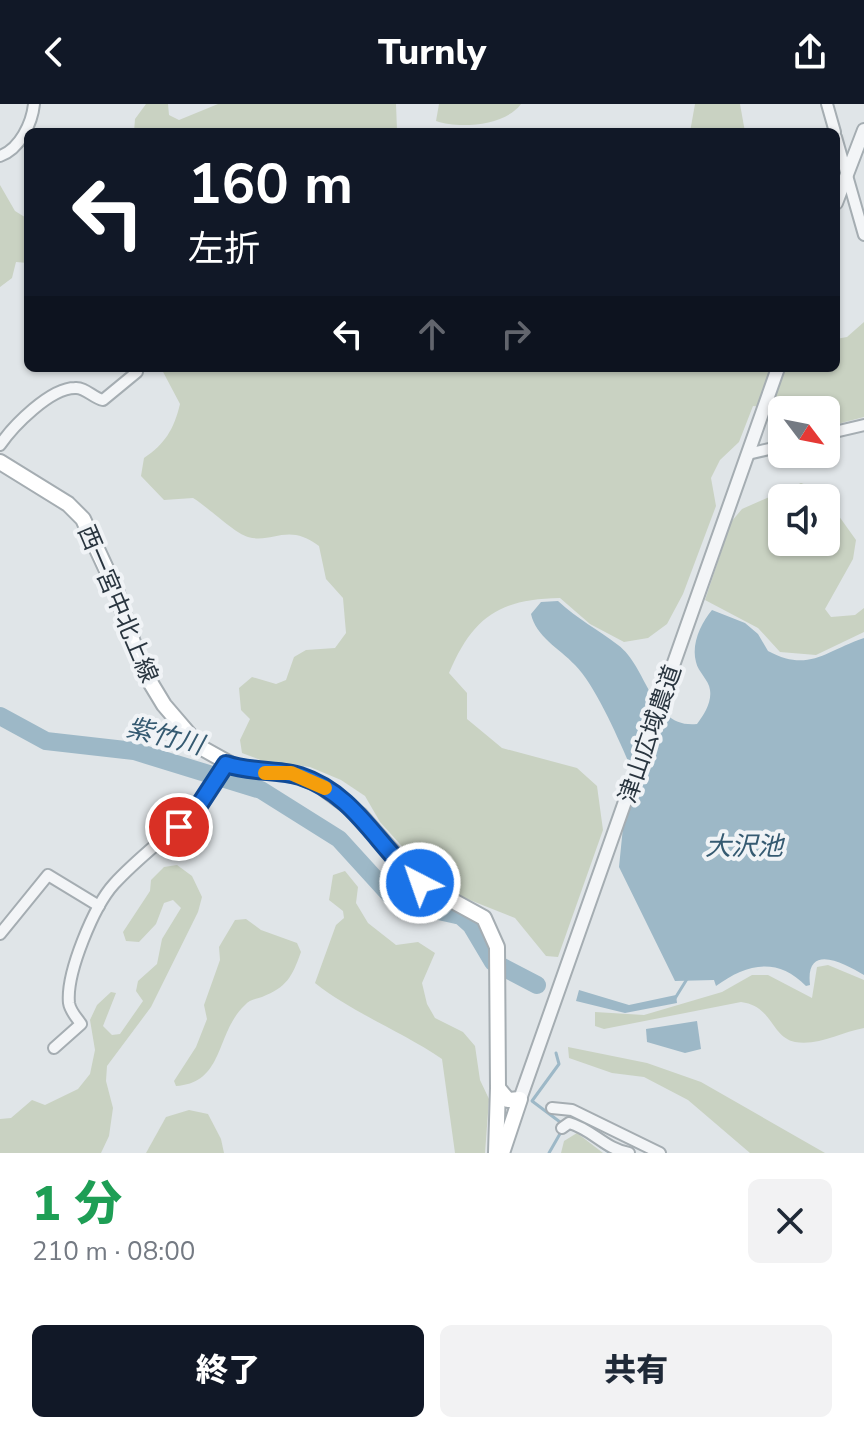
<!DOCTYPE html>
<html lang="ja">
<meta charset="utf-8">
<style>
:root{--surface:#fff;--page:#f2f2f3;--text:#1f2937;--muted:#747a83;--accent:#111827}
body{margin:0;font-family:"Nunito Sans","Noto Sans JP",sans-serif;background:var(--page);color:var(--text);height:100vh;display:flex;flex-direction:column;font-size:30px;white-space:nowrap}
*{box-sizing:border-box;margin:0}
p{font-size:26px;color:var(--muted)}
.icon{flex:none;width:44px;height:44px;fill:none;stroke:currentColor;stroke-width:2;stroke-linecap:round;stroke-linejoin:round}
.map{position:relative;height:1049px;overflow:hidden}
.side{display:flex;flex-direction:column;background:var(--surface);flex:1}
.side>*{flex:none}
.top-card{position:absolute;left:24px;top:24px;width:816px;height:244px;border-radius:12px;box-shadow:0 2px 6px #0004;background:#111827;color:#fff;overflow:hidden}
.needle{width:52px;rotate:122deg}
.fabs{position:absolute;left:768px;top:292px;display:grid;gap:16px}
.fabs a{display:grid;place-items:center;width:72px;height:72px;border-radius:12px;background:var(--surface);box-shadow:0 2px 6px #0004;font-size:40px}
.pin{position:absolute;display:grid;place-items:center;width:68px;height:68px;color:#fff;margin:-34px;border:4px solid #fff;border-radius:50%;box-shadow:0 2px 8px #0007}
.me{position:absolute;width:88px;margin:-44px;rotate:319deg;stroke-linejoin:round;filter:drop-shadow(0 0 6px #0008)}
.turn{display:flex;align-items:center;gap:28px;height:168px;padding:0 32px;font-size:36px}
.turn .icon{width:104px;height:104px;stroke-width:2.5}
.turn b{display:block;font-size:56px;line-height:68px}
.lanes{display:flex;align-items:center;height:76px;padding:0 32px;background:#0003;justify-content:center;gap:40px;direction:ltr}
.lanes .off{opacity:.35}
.round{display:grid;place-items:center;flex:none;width:84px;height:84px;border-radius:12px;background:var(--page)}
.headline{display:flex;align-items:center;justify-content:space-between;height:136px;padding:0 32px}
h1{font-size:48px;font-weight:800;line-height:60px;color:#1e9e55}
.button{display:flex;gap:16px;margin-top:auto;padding:16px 32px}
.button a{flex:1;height:92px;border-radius:12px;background:var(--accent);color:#fff;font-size:32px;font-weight:800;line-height:92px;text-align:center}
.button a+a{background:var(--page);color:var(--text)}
header{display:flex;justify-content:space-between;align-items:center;height:104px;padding:0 32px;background:var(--accent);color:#fff;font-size:36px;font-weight:800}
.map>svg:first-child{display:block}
.green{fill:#c9d2c2}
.water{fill:#9db8c7}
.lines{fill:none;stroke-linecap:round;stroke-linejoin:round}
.stream{stroke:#9db8c7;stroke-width:3}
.river{stroke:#9db8c7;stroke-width:18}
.minor-casing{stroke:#a5adb2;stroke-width:14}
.tertiary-casing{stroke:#a5adb2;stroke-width:16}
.secondary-casing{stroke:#a5adb2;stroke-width:18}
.minor{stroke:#f3f5f7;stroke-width:10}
.tertiary{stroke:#f3f5f7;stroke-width:12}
.secondary{stroke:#fff;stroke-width:14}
.route-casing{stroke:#114b97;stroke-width:20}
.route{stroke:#1a73e8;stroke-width:14}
.slow{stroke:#f59e0b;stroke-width:14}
.labels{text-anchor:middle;stroke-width:8;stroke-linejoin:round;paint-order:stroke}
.street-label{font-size:24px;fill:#29353f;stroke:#f0f3f6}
.water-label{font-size:26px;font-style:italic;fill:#355a71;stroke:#f0f3f6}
</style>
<header><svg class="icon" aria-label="back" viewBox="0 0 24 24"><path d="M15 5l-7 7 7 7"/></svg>Turnly<svg class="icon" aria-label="share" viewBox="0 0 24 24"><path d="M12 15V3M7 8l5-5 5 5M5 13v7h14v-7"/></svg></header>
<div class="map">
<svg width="864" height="1049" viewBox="0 0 864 1049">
<rect width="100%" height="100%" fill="#e0e5e8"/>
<g class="green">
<path d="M 146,0 L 168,0 L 169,11 L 179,16 L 218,0 L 396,0 L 397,26 L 134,28 L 135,15 Z"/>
<path d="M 439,0 L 521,0 C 505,22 459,25 436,17 Z"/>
<path d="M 695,0 L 740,0 L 745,28 L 690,28 Z"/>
<path d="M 0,81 L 15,107 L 28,115 L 28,159 L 16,158 L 12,174 L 0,183 Z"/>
<path d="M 864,218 L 864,313 L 826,323 L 826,306 L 782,306 L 782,322 L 771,304 L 753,302 L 739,338 L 720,356 L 711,374 L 716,402 L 683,490 L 667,520 L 648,534 L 624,538 L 590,520 L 560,494 C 499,495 473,513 449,569 L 467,589 L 467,615 L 502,644 L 577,664 L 597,682 L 603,726 L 558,853 L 546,852 L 515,814 L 447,787 L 427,770 L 380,718 L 365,692 L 341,676 L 310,663 L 263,657 L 242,649 L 240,636 L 250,615 L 241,606 L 239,584 L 252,573 L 276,580 L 286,576 L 294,553 L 306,546 L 335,544 L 346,529 L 343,494 L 326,475 L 319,442 C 288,418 273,440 248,433 C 234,429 208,403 193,394 L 164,396 L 141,372 L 144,354 C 165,340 174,325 180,300 L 161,264 L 836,264 L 836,235 L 847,233 Z"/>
<path d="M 801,379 L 820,386 L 826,394 L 782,394 L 782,438 L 826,438 L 826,394 L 856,436 L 853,455 L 825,505 L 831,513 L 855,511 L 864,504 L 864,528 L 816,551 L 780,548 L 758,524 L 705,496 L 731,418 L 742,405 Z"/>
<path d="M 177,761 L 192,772 L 202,793 L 198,808 L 151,903 L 107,962 L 106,977 L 113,1004 L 109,1032 L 101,1049 L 0,1049 L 0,1015 L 11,1014 L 32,996 L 45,1001 L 78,985 L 90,970 L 95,946 L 90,916 L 97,901 L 111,888 L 116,889 L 103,922 L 112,931 L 120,930 L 143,897 L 136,887 L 138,877 L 157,860 L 162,835 L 181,804 L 173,796 L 164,799 L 156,820 L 139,838 L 126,837 L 123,828 L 150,787 L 151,776 L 164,763 Z"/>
<path d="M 345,767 L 358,783 L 356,799 L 368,819 L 396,841 L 418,838 L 435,849 L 422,879 L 427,900 L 435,914 L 463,928 L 475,942 L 480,976 L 489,995 L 485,1049 L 455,1049 L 442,955 C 401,927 353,909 315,879 L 336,821 L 344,814 L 343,807 L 329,796 L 333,771 Z"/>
<path d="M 246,815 L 261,826 L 297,839 L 301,848 C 292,873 287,883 262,893 C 255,895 249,896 245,901 C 215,929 225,979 176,982 L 174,977 L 196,943 L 207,915 L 204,901 L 220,856 L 219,843 L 235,816 Z"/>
<path d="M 828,861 L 864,876 L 864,924 C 841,928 819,942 795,938 C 771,933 773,902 741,898 L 604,925 L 595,922 L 595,908 L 644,911 L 722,888 L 752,871 L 768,871 L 812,894 L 817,863 Z"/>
<path d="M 568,943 L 647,959 L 701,978 L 825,1049 L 750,1049 L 688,996 L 644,973 L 612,969 L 569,954 Z"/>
<path d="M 189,1006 L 208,1010 L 221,1035 L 224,1049 L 146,1049 L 166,1013 Z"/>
<path d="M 577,1029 L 603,1049 L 561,1049 L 564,1037 Z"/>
</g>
<g class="water">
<path d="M 558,497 C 579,516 597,525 618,541 C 648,563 651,625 697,620 C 704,611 712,598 710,586 C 709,576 698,568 696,558 C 691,540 701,519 712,506 L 745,519 L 758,530 L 768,547 C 809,569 825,547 864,534 L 864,871 C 844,859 805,838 810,881 L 806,882 C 777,852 746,860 716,882 L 714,876 L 675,877 L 619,763 L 623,723 L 637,677 C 623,646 598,584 575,561 C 559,544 536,533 531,510 L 541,498 Z"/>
<path d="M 579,886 L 629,901 L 676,891 L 677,899 L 625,909 L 576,897 Z"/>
<path d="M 697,917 L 701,945 L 685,949 L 647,938 L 646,925 Z"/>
</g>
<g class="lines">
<g class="stream">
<path d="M 674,896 L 687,875"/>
<path d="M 556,949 L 559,960 L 532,997 L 568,1024 L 577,1027"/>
<path d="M 600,1042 L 610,1049"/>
<path d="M 549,1049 L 561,1028"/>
</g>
<path class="river" d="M 0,612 L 46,637 L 134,647 L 261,686 L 339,735 L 390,791 L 412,801 L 461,812 L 471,821 L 493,858 L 537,881"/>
<g class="minor-casing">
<g id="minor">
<path d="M 827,0 L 835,28"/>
<path d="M 836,33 L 864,131"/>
<path d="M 0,52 C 20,45 32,19 34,0"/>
<path d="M 826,330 L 864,321"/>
<path d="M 0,341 C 13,322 50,284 75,284 C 85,283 93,294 103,296 L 137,268"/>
<path d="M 748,350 L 782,342"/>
<path d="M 0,830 L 48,771 L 99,802"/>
<path d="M 54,944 L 81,920 C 77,914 70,907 69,899 C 66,869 94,802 114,780 C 153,737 198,716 226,660"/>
<path d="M 552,1004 L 572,1006 L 660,1049"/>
<path d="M 562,1024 L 569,1019 C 592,1025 605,1045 629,1049"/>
</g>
</g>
<g class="tertiary-casing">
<g id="tertiary">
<path d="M 836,99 L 864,26"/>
<path d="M 520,995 L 778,264"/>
</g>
</g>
<g class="secondary-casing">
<g id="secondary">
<path d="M 0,358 L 68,400 L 83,415 L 116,486 L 141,563 L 164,601 L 200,643 L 236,663 L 291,669 L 318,680 L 360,711 L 420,779 L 484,814 L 497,843 L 498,984 L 508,996 L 520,995 L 502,1049"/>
<path d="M 496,1049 L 498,984"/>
</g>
</g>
<use href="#minor" class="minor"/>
<use href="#tertiary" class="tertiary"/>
<use href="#secondary" class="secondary"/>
</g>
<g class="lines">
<g class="route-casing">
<path id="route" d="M 179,723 L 194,709 L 226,660 C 252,669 279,665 300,672 C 356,690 378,744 420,779"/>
</g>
<use href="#route" class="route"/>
<path class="slow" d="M 265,669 L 291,669 L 325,684"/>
</g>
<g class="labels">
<g class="street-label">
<text transform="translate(118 500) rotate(67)" y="8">西一宮中北上線</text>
<text transform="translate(650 630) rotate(-71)" y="8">津山広域農道</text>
</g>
<g class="water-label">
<text transform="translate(165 632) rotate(14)" y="9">紫竹川</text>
<text x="744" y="751">大沢池</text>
</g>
</g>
</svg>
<div class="fabs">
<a><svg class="needle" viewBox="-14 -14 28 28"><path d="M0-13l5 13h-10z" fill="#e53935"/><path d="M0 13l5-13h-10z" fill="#747a83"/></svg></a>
<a><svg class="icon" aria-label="sound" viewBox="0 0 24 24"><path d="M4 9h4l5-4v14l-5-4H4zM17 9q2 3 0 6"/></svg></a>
</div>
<div class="pin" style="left:179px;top:723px;background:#d93025"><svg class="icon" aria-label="arrive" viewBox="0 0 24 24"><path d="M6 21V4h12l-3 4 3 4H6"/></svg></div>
<svg class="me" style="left:420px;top:779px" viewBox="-20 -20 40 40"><circle r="17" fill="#1a73e8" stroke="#fff" stroke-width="3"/><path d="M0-11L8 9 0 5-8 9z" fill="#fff"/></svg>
<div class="top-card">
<div class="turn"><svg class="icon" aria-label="left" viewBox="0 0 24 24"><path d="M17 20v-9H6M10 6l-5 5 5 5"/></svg><div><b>160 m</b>左折</div></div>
<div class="lanes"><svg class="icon" aria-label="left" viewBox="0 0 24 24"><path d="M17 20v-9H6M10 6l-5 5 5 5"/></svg><svg class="icon off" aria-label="ahead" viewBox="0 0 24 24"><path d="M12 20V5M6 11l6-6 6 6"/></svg><svg class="icon off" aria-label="right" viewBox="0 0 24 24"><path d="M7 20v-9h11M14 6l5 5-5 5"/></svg></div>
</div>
</div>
<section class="side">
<div class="headline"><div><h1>1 分</h1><p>210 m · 08:00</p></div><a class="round"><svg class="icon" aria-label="close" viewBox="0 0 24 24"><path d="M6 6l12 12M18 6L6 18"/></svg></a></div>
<div class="button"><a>終了</a><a>共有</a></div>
</section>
